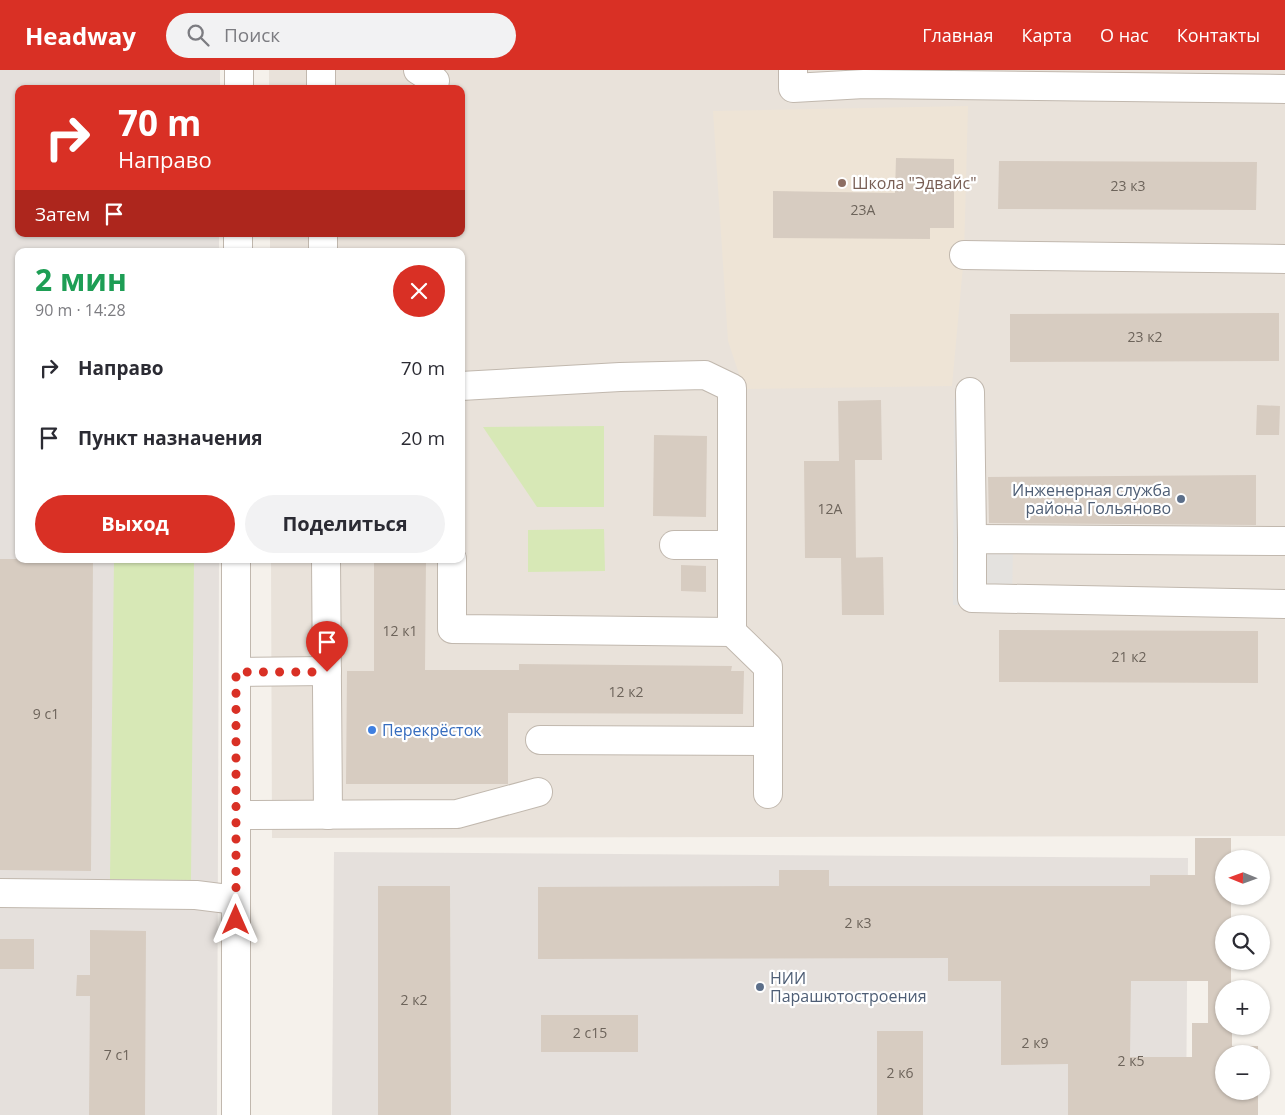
<!DOCTYPE html>
<html lang="ru">
<meta charset="utf-8">
<style>
:root{--surface:#fff;--page:#f2f2f3;--text:#2b2b33;--muted:#7c7c81;--accent:#d93025}
body{margin:0;font-family:"Open Sans",sans-serif;background:var(--page);color:var(--text);height:100vh;display:flex;flex-direction:column;font-size:19px;white-space:nowrap}
*{box-sizing:border-box;margin:0}
p{font-size:16px;color:var(--muted)}
.icon{flex:none;width:28px;height:28px;fill:none;stroke:currentColor;stroke-width:2;stroke-linecap:round;stroke-linejoin:round}
.map{position:relative;flex:1;overflow:hidden}
.drawer{position:absolute;left:15px;top:178px;width:450px;height:315px;display:flex;flex-direction:column;background:var(--surface);border-radius:10px;box-shadow:0 1px 4px #0004}
.drawer>*{flex:none}
.hud{position:absolute;left:15px;top:15px;width:450px;height:152px;border-radius:10px;box-shadow:0 1px 4px #0004;background:#d93025;color:#fff;overflow:hidden}
.needle{width:32px;rotate:271deg}
.controls{position:absolute;left:1215px;top:780px;display:grid;gap:10px}
.controls a{display:grid;place-items:center;width:55px;height:55px;border-radius:50%;background:var(--surface);box-shadow:0 1px 4px #0004;font-size:25px}
.pin{position:absolute;display:grid;place-items:center;width:42px;height:42px;color:#fff;margin:-51px -21px;border-radius:50% 50% 50% 0;rotate:-45deg;box-shadow:0 0 5px #0007}
.pin .icon{rotate:45deg}
.me{position:absolute;width:55px;margin:-28px;rotate:0deg;stroke-linejoin:round;filter:drop-shadow(0 0 4px #0008)}
.turn{display:flex;align-items:center;gap:18px;height:105px;padding:0 20px;font-size:22px}
.turn .icon{width:65px;height:65px;stroke-width:2.5}
.turn b{display:block;font-size:35px;line-height:42px}
.then{display:flex;align-items:center;height:48px;padding:0 20px;background:#0003;gap:10px;font-size:19px}
.round{display:grid;place-items:center;flex:none;width:52px;height:52px;border-radius:26px;background:var(--page)}
.head{display:flex;align-items:center;justify-content:space-between;height:85px;padding:0 20px}
h1{font-size:30px;font-weight:700;line-height:38px;color:#1e9e55}
.primary-button{display:flex;gap:10px;margin-top:auto;padding:10px 20px}
.primary-button a{flex:1;height:58px;border-radius:30px;background:var(--accent);color:#fff;font-size:20px;font-weight:700;line-height:58px;text-align:center}
.primary-button a+a{background:var(--page);color:var(--text)}
ul{padding:0;list-style:none}
li{display:flex;align-items:center;gap:15px;height:70px;padding:0 20px}
li div{flex:1}
li b{display:block;font-size:19px}
li em{font-style:normal}
header{display:flex;align-items:center;gap:30px;box-sizing:border-box;height:70px;padding:0 25px;background:var(--accent);color:#fff}
header strong{font-size:24px}
nav{display:flex;gap:28px;margin-inline-start:auto;font-size:18px}
.search{width:350px;height:45px;background:var(--page);display:flex;align-items:center;gap:12px;box-sizing:border-box;padding:0 18px;border-radius:28px;color:var(--muted);font-size:19px}
.map>svg:first-child{display:block}
.residential{fill:#e9e2da}
.industrial{fill:#e5e0dc}
.education{fill:#eee4d6}
.green{fill:#d7e8b6}
.parking{fill:#e4e2df}
.building{fill:#d7ccc1;fill-rule:evenodd}
.lines{fill:none;stroke-linecap:round;stroke-linejoin:round}
.minor-casing{stroke:#c1b8ae;stroke-width:30}
.minor{stroke:#fff;stroke-width:28}
.route{stroke:#d93025;stroke-width:9;stroke-dasharray:0 16.2}
.education-dot{fill:#8d6e63;stroke:#fff;stroke-width:2}
.service-dot{fill:#5c6f8a;stroke:#fff;stroke-width:2}
.shop-dot{fill:#3f7fe0;stroke:#fff;stroke-width:2}
.labels{text-anchor:middle;stroke-width:4.5;stroke-linejoin:round;paint-order:stroke}
.number-label{font-size:14px;fill:#6d645b}
.education-label{font-size:16px;fill:#785e54;stroke:#fff;text-anchor:start}
.service-label{font-size:16px;fill:#4e5e75;stroke:#fff;text-anchor:end}
.shop-label{font-size:16px;fill:#366cbe;stroke:#fff;text-anchor:start}
</style>
<header>
<strong>Headway</strong>
<div class="search"><svg class="icon" aria-label="search" viewBox="0 0 24 24"><circle cx="10" cy="10" r="6"/><path d="M15 15l6 6"/></svg>Поиск</div>
<nav><a>Главная</a><a>Карта</a><a>О нас</a><a>Контакты</a></nav>
</header>
<div class="map">
<svg width="1285" height="1045" viewBox="0 0 1285 1045">
<rect width="100%" height="100%" fill="#f5f1eb"/>
<path class="residential" d="M 269,0 L 1285,0 L 1285,766 L 272,768 L 271,489 L 461,489 L 461,181 L 270,181 L 270,164 L 461,164 L 461,19 L 269,19 Z"/>
<g class="industrial">
<path d="M 0,0 L 220,0 L 220,19 L 19,19 L 19,164 L 219,164 L 219,181 L 19,181 L 19,489 L 219,489 L 217,1045 L 0,1045 Z"/>
<path d="M 334,782 L 1188,788 L 1186,1045 L 332,1045 Z"/>
</g>
<path class="education" d="M 968,36 L 964,185 L 952,316 L 744,319 L 728,271 L 713,41 Z"/>
<g class="green">
<path d="M 604,356 L 604,437 L 537,437 L 483,357 Z"/>
<path d="M 604,459 L 605,501 L 528,502 L 528,460 Z"/>
<path d="M 114,489 L 194,489 L 191,810 L 110,809 Z"/>
</g>
<path class="parking" d="M 954,328 L 975,328 L 974,473 L 1013,473 L 1012,536 L 953,535 Z"/>
<g class="building">
<path d="M 896,88 L 954,89 L 954,158 L 930,158 L 930,169 L 773,168 L 773,121 L 895,123 Z"/>
<path d="M 999,91 L 1257,92 L 1256,140 L 998,139 Z"/>
<path d="M 1279,243 L 1279,291 L 1010,292 L 1010,244 Z"/>
<path d="M 881,330 L 882,390 L 855,390 L 856,488 L 805,488 L 804,391 L 839,391 L 838,331 Z"/>
<path d="M 1257,335 L 1280,336 L 1279,365 L 1256,365 Z"/>
<path d="M 654,365 L 707,366 L 706,447 L 653,446 Z"/>
<path d="M 1256,405 L 1256,455 L 989,453 L 988,407 Z"/>
<path d="M 883,487 L 884,545 L 842,545 L 841,488 Z"/>
<path d="M 0,489 L 93,489 L 91,801 L 0,800 Z"/>
<path d="M 374,489 L 426,489 L 425,600 L 519,600 L 519,594 L 732,596 L 731,601 L 744,601 L 743,644 L 508,643 L 508,714 L 346,714 L 347,601 L 374,601 Z"/>
<path d="M 681,495 L 706,496 L 706,522 L 681,521 Z"/>
<path d="M 999,560 L 1258,561 L 1258,613 L 999,612 Z"/>
<path d="M 1195,768 L 1231,768 L 1231,789 L 1224,789 L 1224,826 L 1231,826 L 1231,854 L 1224,854 L 1224,891 L 1231,891 L 1231,919 L 1224,919 L 1224,956 L 1232,956 L 1232,976 L 1258,976 L 1258,984 L 1224,984 L 1224,1021 L 1258,1021 L 1258,1045 L 1068,1045 L 1068,994 L 1001,995 L 1001,911 L 948,911 L 948,888 L 538,889 L 538,817 L 779,816 L 779,800 L 829,800 L 829,816 L 1150,816 L 1150,805 L 1195,805 ZM 1131,911 L 1208,911 L 1208,953 L 1192,953 L 1192,987 L 1130,987 Z"/>
<path d="M 378,816 L 450,816 L 451,1045 L 378,1045 Z"/>
<path d="M 90,860 L 146,861 L 145,1045 L 89,1045 L 90,926 L 76,926 L 77,905 L 90,905 Z"/>
<rect x="0" y="869" width="34" height="30"/>
<rect x="541" y="945" width="97" height="37"/>
<rect x="877" y="961" width="46" height="84"/>
</g>
<g class="lines">
<g class="minor-casing">
<g id="minor">
<path d="M 321,0 L 321,19"/>
<path d="M 418,0 L 435,11"/>
<path d="M 793,0 L 793,18 L 864,14 L 1285,19"/>
<path d="M 239,19 L 239,0"/>
<path d="M 323,164 L 323,181"/>
<path d="M 238,181 L 238,164"/>
<path d="M 964,185 L 1285,189"/>
<path d="M 970,322 L 972,469"/>
<path d="M 1285,471 L 972,469 L 972,528 L 1285,534"/>
<path d="M 674,475 L 732,475"/>
<path d="M 326,489 L 328,745"/>
<path d="M 452,489 L 452,559 L 732,562 L 732,318 L 705,305 L 620,307 L 461,316"/>
<path d="M 732,562 L 768,597 L 768,724"/>
<path d="M 236,602 L 327,601"/>
<path d="M 540,670 L 768,671"/>
<path d="M 236,745 L 457,744 L 538,722"/>
<path d="M 0,823 L 196,825 L 236,830"/>
<path d="M 236,1045 L 236,489"/>
</g>
</g>
<use href="#minor" class="minor"/>
</g>
<g class="lines">
<path class="route" d="M 236,850 L 236,602 L 327,602"/>
</g>
<circle class="education-dot" cx="842" cy="113" r="5"/>
<g class="service-dot">
<circle cx="1181" cy="429" r="5"/>
<circle cx="760" cy="917" r="5"/>
</g>
<circle class="shop-dot" cx="372" cy="660" r="5"/>
<g class="labels">
<g class="number-label">
<text x="1128" y="121">23 к3</text>
<text x="863" y="145">23А</text>
<text x="1145" y="272">23 к2</text>
<text x="830" y="444">12А</text>
<text x="400" y="566">12 к1</text>
<text x="1129" y="592">21 к2</text>
<text x="626" y="627">12 к2</text>
<text x="46" y="649">9 с1</text>
<text x="858" y="858">2 к3</text>
<text x="414" y="935">2 к2</text>
<text x="590" y="968">2 c15</text>
<text x="1035" y="978">2 к9</text>
<text x="117" y="990">7 с1</text>
<text x="1131" y="996">2 к5</text>
<text x="900" y="1008">2 к6</text>
</g>
<g class="education-label">
<text x="852" y="119">Школа "Эдвайс"</text>
</g>
<g class="service-label">
<text x="1171" y="426">Инженерная служба<tspan x="1171" dy="18">района Гольяново</tspan></text>
<text x="770" y="914" text-anchor="start">НИИ<tspan x="770" dy="18">Парашютостроения</tspan></text>
</g>
<g class="shop-label">
<text x="382" y="666">Перекрёсток</text>
</g>
</g>
</svg>
<div class="controls">
<a><svg class="needle" viewBox="-14 -14 28 28"><path d="M0-13l5 13h-10z" fill="#e53935"/><path d="M0 13l5-13h-10z" fill="#7c7c81"/></svg></a>
<a><svg class="icon" aria-label="search" viewBox="0 0 24 24"><circle cx="10" cy="10" r="6"/><path d="M15 15l6 6"/></svg></a>
<a>+</a>
<a>−</a>
</div>
<div class="pin" style="left:327px;top:602px;background:#d93025"><svg class="icon" aria-label="arrive" viewBox="0 0 24 24"><path d="M6 21V4h12l-3 4 3 4H6"/></svg></div>
<svg class="me" style="left:236px;top:850px" viewBox="-20 -20 40 40"><path d="M0-17L14 15 0 8-14 15z" fill="#d93025" stroke="#fff" stroke-width="4"/></svg>
<div class="hud">
<div class="turn"><svg class="icon" aria-label="right" viewBox="0 0 24 24"><path d="M7 20v-9h11M14 6l5 5-5 5"/></svg><div><b>70 m</b>Направо</div></div>
<div class="then">Затем<svg class="icon" aria-label="arrive" viewBox="0 0 24 24"><path d="M6 21V4h12l-3 4 3 4H6"/></svg></div>
</div>
<section class="drawer">
<div class="head"><div><h1>2 мин</h1><p>90 m · 14:28</p></div><a class="round" style="background:#d93025;color:#fff"><svg class="icon" aria-label="close" viewBox="0 0 24 24"><path d="M6 6l12 12M18 6L6 18"/></svg></a></div>
<ul>
<li><svg class="icon" aria-label="right" viewBox="0 0 24 24"><path d="M7 20v-9h11M14 6l5 5-5 5"/></svg><div><b>Направо</b></div><em>70 m</em></li>
<li><svg class="icon" aria-label="arrive" viewBox="0 0 24 24"><path d="M6 21V4h12l-3 4 3 4H6"/></svg><div><b>Пункт назначения</b></div><em>20 m</em></li>
</ul>
<div class="primary-button"><a>Выход</a><a>Поделиться</a></div>
</section>
</div>
